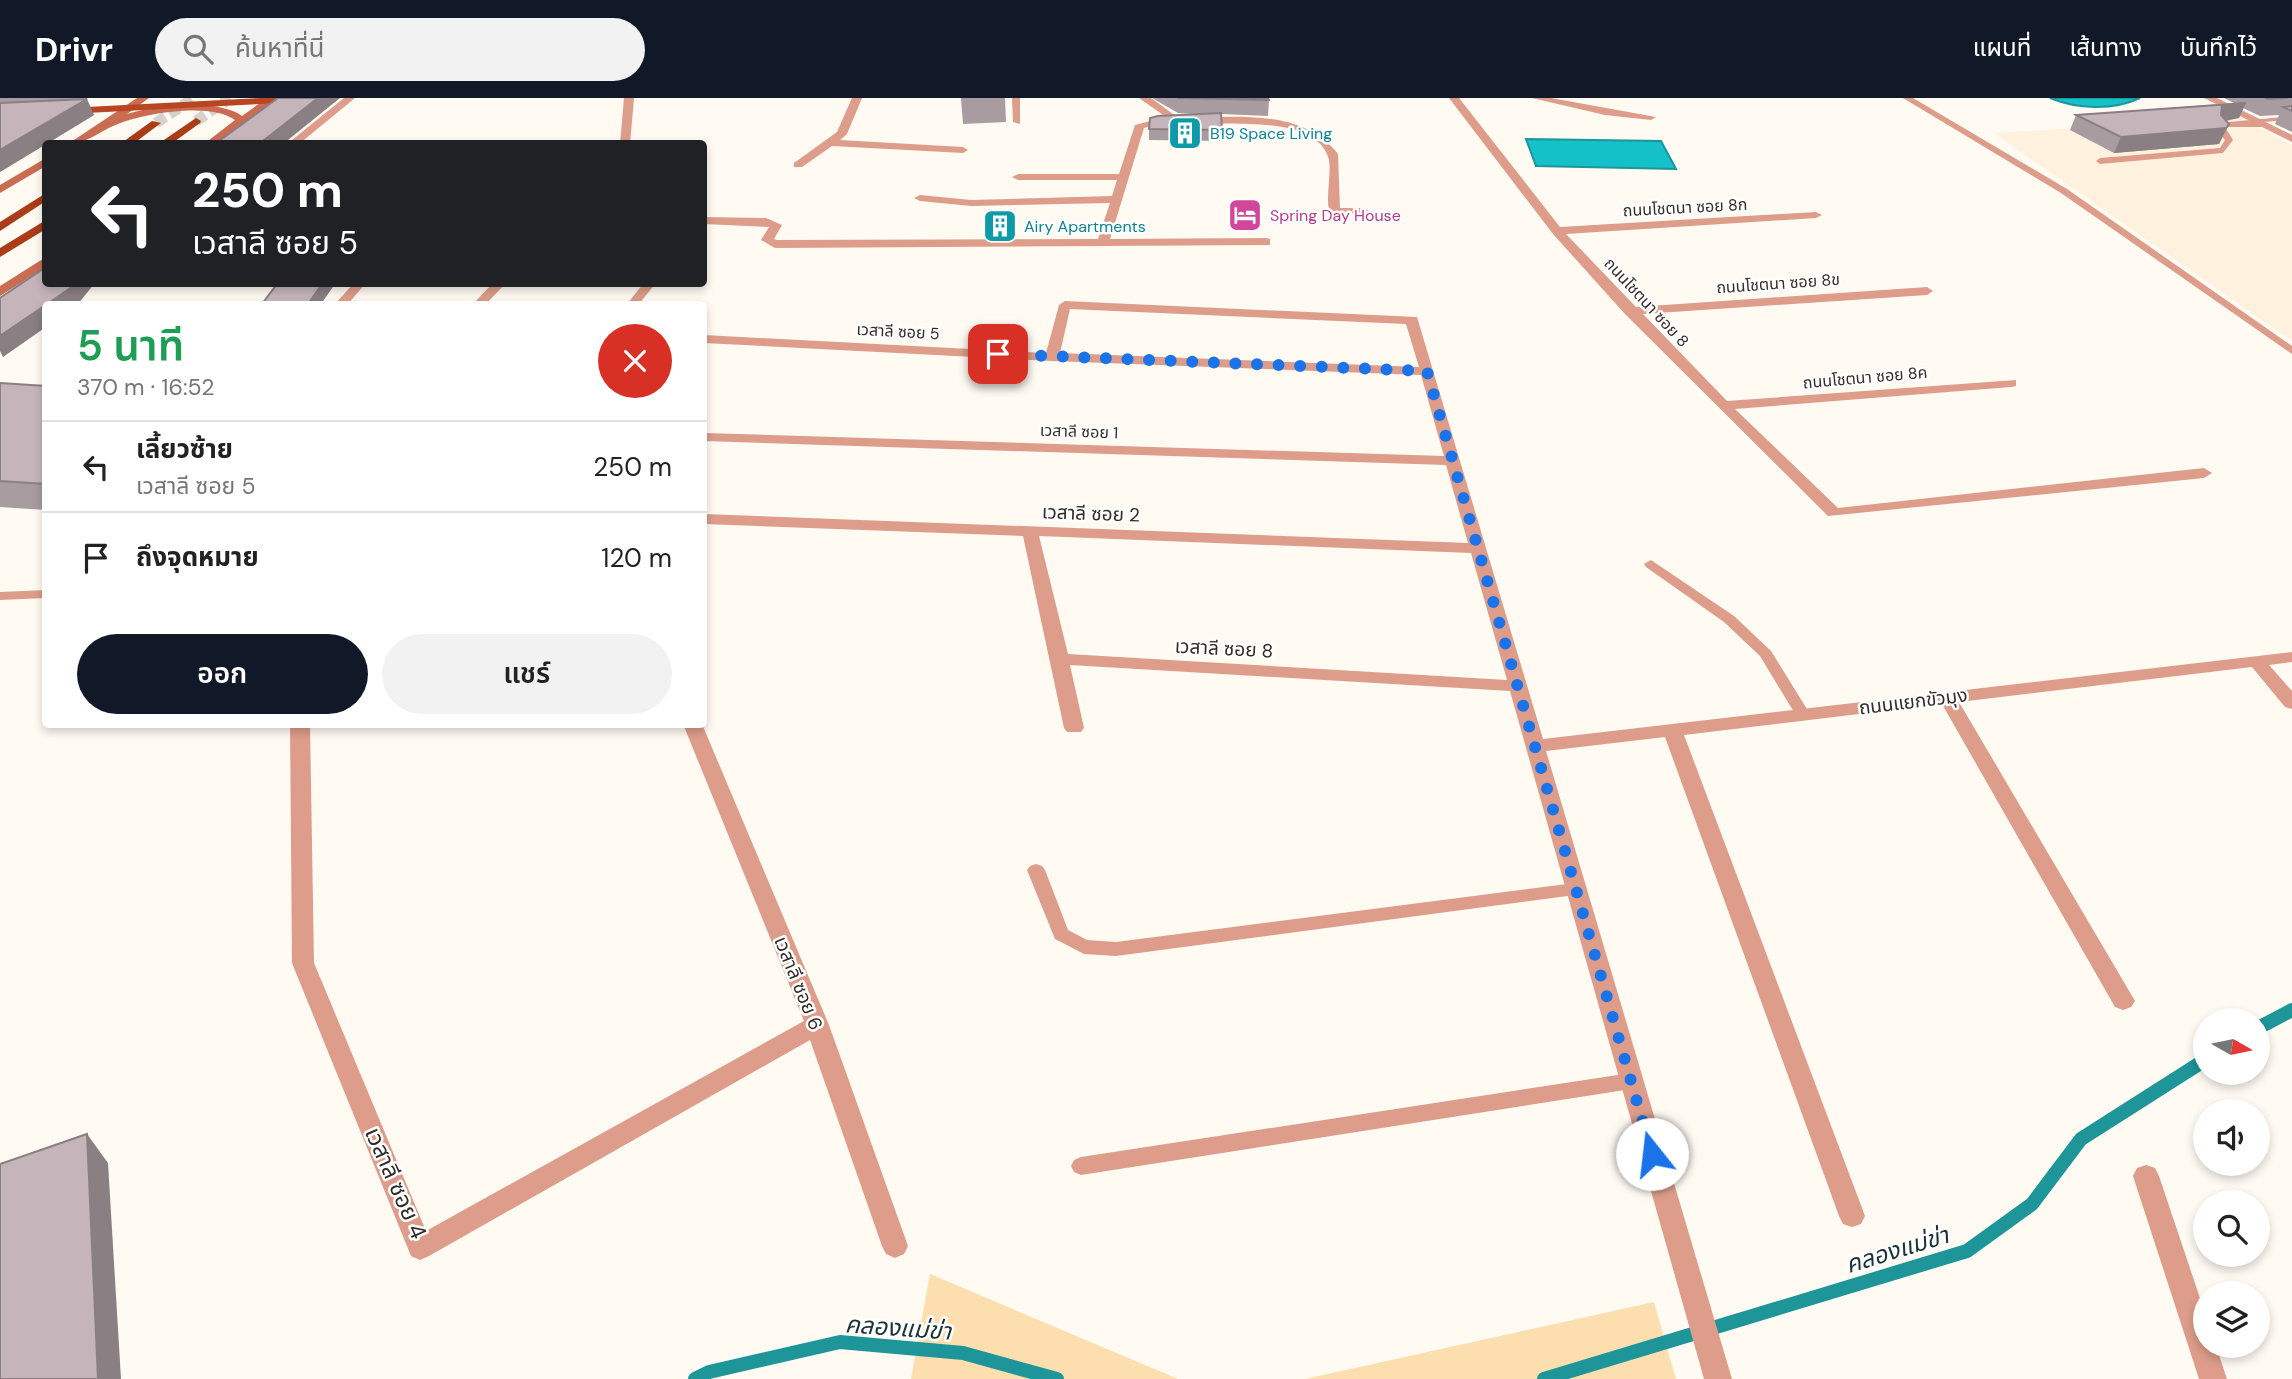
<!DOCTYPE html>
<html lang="th">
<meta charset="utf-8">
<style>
:root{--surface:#fff;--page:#f2f2f2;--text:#222;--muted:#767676;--line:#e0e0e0;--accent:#111827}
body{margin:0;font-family:"DM Sans","Noto Sans Thai",sans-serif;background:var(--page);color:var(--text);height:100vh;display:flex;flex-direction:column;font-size:26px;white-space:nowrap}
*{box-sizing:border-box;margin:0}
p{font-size:23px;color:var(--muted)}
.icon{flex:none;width:38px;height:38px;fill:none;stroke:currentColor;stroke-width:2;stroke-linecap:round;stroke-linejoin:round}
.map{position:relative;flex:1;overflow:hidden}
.side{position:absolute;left:42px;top:203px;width:665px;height:427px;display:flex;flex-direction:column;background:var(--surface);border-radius:7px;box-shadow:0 4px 10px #0003}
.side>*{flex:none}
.top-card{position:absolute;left:42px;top:42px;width:665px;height:147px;border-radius:7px;box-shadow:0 4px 10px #0003;background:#202124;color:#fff;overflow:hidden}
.needle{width:46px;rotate:99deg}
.tools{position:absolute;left:2193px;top:910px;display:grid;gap:14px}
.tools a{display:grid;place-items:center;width:77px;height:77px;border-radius:50%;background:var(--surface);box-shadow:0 4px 10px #0003;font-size:35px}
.pin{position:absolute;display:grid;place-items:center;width:60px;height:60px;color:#fff;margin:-30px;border-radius:14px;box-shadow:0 4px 10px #0006}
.me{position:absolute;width:77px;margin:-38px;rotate:344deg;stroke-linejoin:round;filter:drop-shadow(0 0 5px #0008)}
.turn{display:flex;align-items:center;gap:24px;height:147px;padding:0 35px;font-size:32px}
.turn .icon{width:91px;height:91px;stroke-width:2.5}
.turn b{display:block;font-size:49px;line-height:60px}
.round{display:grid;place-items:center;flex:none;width:74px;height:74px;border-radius:37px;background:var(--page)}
.overview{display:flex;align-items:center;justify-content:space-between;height:119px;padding:0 35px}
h1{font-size:42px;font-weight:600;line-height:52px;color:#1e9e55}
.button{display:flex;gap:14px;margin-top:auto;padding:14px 35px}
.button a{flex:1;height:80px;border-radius:42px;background:var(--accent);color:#fff;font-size:28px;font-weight:600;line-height:80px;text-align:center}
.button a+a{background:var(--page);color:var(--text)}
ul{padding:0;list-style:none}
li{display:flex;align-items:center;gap:21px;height:91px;padding:0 35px;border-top:2px solid var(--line)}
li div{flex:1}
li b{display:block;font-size:26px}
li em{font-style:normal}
header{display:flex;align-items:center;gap:42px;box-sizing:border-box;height:98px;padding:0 35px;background:var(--accent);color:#fff}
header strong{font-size:33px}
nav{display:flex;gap:38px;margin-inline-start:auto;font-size:24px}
.search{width:490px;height:63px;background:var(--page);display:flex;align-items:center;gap:18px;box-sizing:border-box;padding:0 24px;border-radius:38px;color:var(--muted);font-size:26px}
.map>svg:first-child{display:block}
.built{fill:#fef2de}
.green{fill:#fddfaf}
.water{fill:#14c1c9;stroke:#1d9599;stroke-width:2}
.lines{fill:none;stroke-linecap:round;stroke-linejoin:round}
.stream{stroke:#1d9599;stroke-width:14}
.trunk-tunnel{stroke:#d6d1ca;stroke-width:11;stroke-dasharray:11 5;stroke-linecap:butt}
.service{fill:#dd9d8a;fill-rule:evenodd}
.minor{fill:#dd9d8a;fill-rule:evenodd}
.secondary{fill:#c96c52;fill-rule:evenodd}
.primary{fill:#b84623;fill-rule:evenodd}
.trunk{fill:#aa3c18;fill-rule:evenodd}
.wall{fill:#a99ca1}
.shaded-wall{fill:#8a7f83}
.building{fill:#c5b5bb;stroke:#8a7f83;stroke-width:2}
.route{stroke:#1a73e8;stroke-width:12;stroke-dasharray:0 21.6}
.labels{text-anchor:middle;stroke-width:5;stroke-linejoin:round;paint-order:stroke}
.far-culture-label{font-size:16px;fill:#0d838f;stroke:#fff;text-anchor:start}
.far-street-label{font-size:16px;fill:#312e29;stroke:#fff}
.far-hotel-label{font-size:16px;fill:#b23c85;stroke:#fff;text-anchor:start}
.street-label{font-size:19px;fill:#312e29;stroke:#fff}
.near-street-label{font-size:23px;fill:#312e29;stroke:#fff}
.near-water-label{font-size:24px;font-style:italic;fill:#1a3334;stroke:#fff}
</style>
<header>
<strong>Drivr</strong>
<div class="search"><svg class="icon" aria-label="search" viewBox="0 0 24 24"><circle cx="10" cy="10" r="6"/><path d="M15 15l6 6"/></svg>ค้นหาที่นี่</div>
<nav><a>แผนที่</a><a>เส้นทาง</a><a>บันทึกไว้</a></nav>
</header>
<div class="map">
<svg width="2292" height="1281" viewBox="0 0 2292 1281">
<rect width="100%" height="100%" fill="#fffaf2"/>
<path class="built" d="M 2242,21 L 2292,47 L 2292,243 L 1994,35 Z"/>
<g class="green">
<path d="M 930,1176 L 1178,1281 L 911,1281 Z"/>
<path d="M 1654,1204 L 1676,1281 L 1305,1281 Z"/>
</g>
<g class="water">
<path d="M 2050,0 L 2140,0 C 2112,13 2077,11 2050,0 Z"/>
<path d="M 1526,41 L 1661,43 L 1676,71 L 1536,68 Z"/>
</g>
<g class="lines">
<g class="stream">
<path d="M 2258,930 L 2292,912"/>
<path d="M 695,1281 L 709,1274 L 840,1244 L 963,1255 L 1057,1281"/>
<path d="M 1544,1281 L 1967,1153 L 2032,1106 L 2081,1041 L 2205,962"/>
</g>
<g class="trunk-tunnel">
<path d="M 196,23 L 230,0"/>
<path d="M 156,25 L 194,0"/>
</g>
<g class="service">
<path d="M 1012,0 L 1020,0 L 1020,26 L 1013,24 Z"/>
<path d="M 1903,0 L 1913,0 L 2067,91 L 2292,248 L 2292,256 L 2061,95 Z"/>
<path d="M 2292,18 L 2292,22 L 2263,24 L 2265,26 L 2261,29 L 2225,29 L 2233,42 L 2223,55 L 2100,66 L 2096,63 L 2100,60 L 2220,50 L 2225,42 L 2216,31 L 2218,25 Z"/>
<path d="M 1651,462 L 1734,518 L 1771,553 L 1810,616 L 1807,619 L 1797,619 L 1760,558 L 1724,524 L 1646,469 L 1644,466 Z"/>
<path d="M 46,492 L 46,500 L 0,502 L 0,494 Z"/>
<path d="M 1036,766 L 1042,768 L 1045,772 L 1068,832 L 1087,842 L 1116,844 L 1575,785 L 1581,787 L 1584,791 L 1581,795 L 1575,797 L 1116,858 L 1084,856 L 1055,841 L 1027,772 L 1030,768 Z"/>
<path d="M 1631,975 L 1638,977 L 1641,983 L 1638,989 L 1631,991 L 1081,1077 L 1074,1074 L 1071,1068 L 1074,1062 L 1081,1059 Z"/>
</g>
<g class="minor">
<path d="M 344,0 L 355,0 L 299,46 L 287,46 Z"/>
<path d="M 624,0 L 634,0 L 630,46 L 620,46 Z"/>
<path d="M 852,0 L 862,0 L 847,36 L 840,42 L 963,49 L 968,52 L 963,55 L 832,48 L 802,69 L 794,69 L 794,65 L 837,34 Z"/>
<path d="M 1139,0 L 1151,0 L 1180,21 L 1144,30 L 1110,141 L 1266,140 L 1270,141 L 1270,147 L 775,150 L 761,142 L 769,129 L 704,126 L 704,119 L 766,120 L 782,127 L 774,141 L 777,142 L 1098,141 L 1110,105 L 971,108 L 920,103 L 914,100 L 920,97 L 971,102 L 1112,98 L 1117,82 L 1018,82 L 1012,79 L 1018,76 L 1119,76 L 1135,27 L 1166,19 Z"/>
<path d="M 1449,0 L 1459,0 L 1560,129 L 1816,114 L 1822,117 L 1816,120 L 1566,136 L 1636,209 L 1927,189 L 1933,193 L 1927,197 L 1643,216 L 1727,303 L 2016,282 L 2016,288 L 2011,289 L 1735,311 L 1838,410 L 2204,370 L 2212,375 L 2204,380 L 1828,418 L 1625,216 L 1553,136 Z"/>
<path d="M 1532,0 L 1551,0 L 1656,19 L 1651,22 L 1605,17 Z"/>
<path d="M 2204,0 L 2217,0 L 2292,37 L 2292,44 Z"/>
<path d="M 1197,19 C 1247,19 1304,13 1338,56 L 1340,110 L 1363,110 L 1369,113 L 1363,116 L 1330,115 C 1324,99 1334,70 1327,56 C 1308,15 1228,30 1193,24 L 1193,20 Z"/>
<path d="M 353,186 L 365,186 L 348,206 L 335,206 Z"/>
<path d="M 492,186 L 505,186 L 486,206 L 473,206 Z"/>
<path d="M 643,186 L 655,186 L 639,206 L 627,206 Z"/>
<path d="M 1065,203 L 1417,219 L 1543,641 L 2292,554 L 2292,564 L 2269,567 L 2292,593 L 2292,611 L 2285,609 L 2252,569 L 1959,604 L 2135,903 L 2131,909 L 2123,912 L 2115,909 L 1942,606 L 1684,637 L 1865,1118 L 1861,1126 L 1852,1129 L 1843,1126 L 1839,1118 L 1665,639 L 1546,653 L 1732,1281 L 1704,1281 L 1510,593 L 1070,567 L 1084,630 L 1081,634 L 1067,634 L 1064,630 L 1023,438 L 704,426 L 704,416 L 1468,445 L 1446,367 L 704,343 L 704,335 L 1444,358 L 1421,277 L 1052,263 L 704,245 L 704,237 L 1046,255 L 1059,207 ZM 1070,211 L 1406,226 L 1419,269 L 1060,255 ZM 1039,438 L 1471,455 L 1507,582 L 1068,556 Z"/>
<path d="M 290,626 L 310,626 L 314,865 L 426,1133 L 804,923 L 683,626 L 702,626 L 829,927 L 908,1148 L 904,1156 L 895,1160 L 886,1156 L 882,1148 L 810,942 L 429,1158 L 420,1162 L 411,1158 L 292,865 Z"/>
<path d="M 2146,1067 L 2155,1070 L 2159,1078 L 2205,1215 L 2205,1248 L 2216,1248 L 2227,1281 L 2199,1281 L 2133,1078 L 2137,1070 Z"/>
</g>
<g class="secondary">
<path d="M 137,0 L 149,0 L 127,16 C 155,8 217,0 242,18 L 267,0 L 278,0 L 217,46 L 204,46 L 235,22 C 212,4 144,15 118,26 C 101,32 87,46 68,46 Z"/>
<path d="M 46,60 L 46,68 L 0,95 L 0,87 Z"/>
<path d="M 46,159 L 46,169 L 0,198 L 0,188 Z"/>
</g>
<path class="primary" d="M 261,0 L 324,0 L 319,3 L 67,16 L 62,13 L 67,10 Z"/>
<g class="trunk">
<path d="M 196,20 L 201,23 L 200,25 L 171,46 L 158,46 Z"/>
<path d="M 152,23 L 161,25 L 133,46 L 120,46 Z"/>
<path d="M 46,95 L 46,103 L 0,133 L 0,124 Z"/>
<path d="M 46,122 L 46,131 L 0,159 L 0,150 Z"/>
</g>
</g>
<g class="wall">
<path d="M 0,0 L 83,0 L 82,1 L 94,17 L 0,74 Z"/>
<path d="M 961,0 L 1005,0 L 1006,24 L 963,26 Z"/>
<path d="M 1152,0 L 1268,0 L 1269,2 L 1268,18 L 1221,16 L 1221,43 L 1149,42 L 1149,31 L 1195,16 L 1178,15 Z"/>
<path d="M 2224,0 L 2292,0 L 2292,34 L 2275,26 L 2279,17 L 2260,18 L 2243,10 L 2239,20 L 2226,23 L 2229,26 L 2219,46 L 2114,55 L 2070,32 L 2076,17 L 2234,5 Z"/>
<path d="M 0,285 L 46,288 L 46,412 L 0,409 Z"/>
</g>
<g class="shaded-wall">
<path d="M 318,0 L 340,0 L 283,46 L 259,46 Z"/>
<path d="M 87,1 L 94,17 L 0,74 L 0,52 Z"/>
<path d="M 2246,5 L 2239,20 L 2216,24 L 2222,8 Z"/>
<path d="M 2229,26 L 2219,46 L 2114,55 L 2121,39 Z"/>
<path d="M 74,186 L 94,186 L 78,206 L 46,206 Z"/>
<path d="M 322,186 L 335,186 L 321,206 L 308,206 Z"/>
<path d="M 46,207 L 46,229 L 3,259 L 0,253 L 0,238 Z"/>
<path d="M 87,1036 L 108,1065 L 121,1281 L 98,1281 Z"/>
</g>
<g class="building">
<path d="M 278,0 L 318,0 L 259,46 L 215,46 Z"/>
<path d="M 1177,0 L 1268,0 L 1269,2 L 1178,0 Z"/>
<path d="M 2265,0 L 2288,0 L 2268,1 Z"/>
<path d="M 87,1 L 0,52 L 0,5 Z"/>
<path d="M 2246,5 L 2222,8 L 2221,17 L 2229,26 L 2226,30 L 2121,39 L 2076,17 Z"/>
<path d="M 2292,8 L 2292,13 L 2283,9 Z"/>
<path d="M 1221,15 L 1222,32 L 1149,31 L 1150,20 L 1158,18 Z"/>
<path d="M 46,169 L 46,186 L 74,186 L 69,191 L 0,238 L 0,200 Z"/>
<path d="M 277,186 L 322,186 L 308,206 L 262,206 Z"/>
<path d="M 0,285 L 46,288 L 46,386 L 0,383 Z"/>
<path d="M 87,1036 L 98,1281 L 0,1281 L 0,1066 Z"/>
</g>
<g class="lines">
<path class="route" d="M 998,256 L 1427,273 L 1652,1056"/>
</g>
<defs>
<g id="building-square" transform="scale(1.75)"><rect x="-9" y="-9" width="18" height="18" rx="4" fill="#0f9aa8" stroke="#fff"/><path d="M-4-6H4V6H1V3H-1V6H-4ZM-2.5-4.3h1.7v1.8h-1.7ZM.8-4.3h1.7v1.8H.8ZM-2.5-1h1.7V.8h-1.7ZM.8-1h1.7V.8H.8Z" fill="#fff"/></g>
<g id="hotel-square" transform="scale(1.75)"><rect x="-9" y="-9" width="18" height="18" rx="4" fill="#d1479c" stroke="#fff"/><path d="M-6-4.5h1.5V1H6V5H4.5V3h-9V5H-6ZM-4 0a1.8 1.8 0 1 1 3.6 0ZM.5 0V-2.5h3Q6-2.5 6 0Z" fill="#fff"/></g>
</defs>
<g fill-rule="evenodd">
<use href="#building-square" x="1185" y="35"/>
<use href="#hotel-square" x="1245" y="117"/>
<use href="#building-square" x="1000" y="128"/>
</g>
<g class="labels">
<g class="far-culture-label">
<text x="1210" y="41">B19 Space Living</text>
<text x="1024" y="134">Airy Apartments</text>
</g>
<g class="far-street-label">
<text transform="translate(1685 109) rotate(-3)" y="6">ถนนโชตนา ซอย 8ก</text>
<text transform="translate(1778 185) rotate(-4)" y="6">ถนนโชตนา ซอย 8ข</text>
<text transform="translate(1647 204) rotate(47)" y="6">ถนนโชตนา ซอย 8</text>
<text transform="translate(898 233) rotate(3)" y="6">เวสาลี ซอย 5</text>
<text transform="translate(1865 279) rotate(-5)" y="6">ถนนโชตนา ซอย 8ค</text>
<text transform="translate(1079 333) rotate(2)" y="6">เวสาลี ซอย 1</text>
</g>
<g class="far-hotel-label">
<text x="1270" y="123">Spring Day House</text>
</g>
<g class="street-label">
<text transform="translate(1091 415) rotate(2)" y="7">เวสาลี ซอย 2</text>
<text transform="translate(1224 550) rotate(3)" y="7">เวสาลี ซอย 8</text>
<text transform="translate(1913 603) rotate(-7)" y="7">ถนนแยกขัวมุง</text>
<text transform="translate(799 885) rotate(68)" y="7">เวสาลี ซอย 6</text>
</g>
<g class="near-street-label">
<text transform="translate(396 1085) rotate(66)" y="8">เวสาลี ซอย 4</text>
</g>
<g class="near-water-label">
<text transform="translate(1897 1152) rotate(-17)" y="8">คลองแม่ข่า</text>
<text transform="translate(898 1230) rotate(4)" y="8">คลองแม่ข่า</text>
</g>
</g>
</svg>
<div class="tools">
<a><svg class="needle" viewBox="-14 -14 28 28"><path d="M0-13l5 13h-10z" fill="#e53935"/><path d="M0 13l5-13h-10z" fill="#767676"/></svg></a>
<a><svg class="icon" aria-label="sound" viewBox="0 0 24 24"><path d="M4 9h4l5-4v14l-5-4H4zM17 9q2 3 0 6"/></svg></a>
<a><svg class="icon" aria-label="search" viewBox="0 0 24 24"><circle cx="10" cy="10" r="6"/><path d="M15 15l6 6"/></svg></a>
<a><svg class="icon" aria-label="layers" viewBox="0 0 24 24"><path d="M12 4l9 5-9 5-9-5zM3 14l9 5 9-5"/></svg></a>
</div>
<div class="pin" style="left:998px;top:256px;background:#d93025"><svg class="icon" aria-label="arrive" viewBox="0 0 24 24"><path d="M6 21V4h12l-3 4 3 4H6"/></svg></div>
<svg class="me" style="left:1652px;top:1056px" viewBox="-20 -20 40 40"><circle r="19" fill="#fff"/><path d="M0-13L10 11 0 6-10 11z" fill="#1a73e8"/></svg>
<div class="top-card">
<div class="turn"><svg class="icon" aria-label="left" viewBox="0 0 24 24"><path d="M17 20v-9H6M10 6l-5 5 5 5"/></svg><div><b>250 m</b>เวสาลี ซอย 5</div></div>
</div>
<section class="side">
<div class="overview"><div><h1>5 นาที</h1><p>370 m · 16:52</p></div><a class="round" style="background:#d93025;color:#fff"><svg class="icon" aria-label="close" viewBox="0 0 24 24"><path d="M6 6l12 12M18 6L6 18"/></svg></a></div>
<ul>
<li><svg class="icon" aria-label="left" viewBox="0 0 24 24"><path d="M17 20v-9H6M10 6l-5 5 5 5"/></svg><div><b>เลี้ยวซ้าย</b><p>เวสาลี ซอย 5</p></div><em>250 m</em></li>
<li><svg class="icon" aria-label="arrive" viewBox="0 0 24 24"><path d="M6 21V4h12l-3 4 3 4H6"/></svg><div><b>ถึงจุดหมาย</b></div><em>120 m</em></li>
</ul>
<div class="button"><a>ออก</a><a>แชร์</a></div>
</section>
</div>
